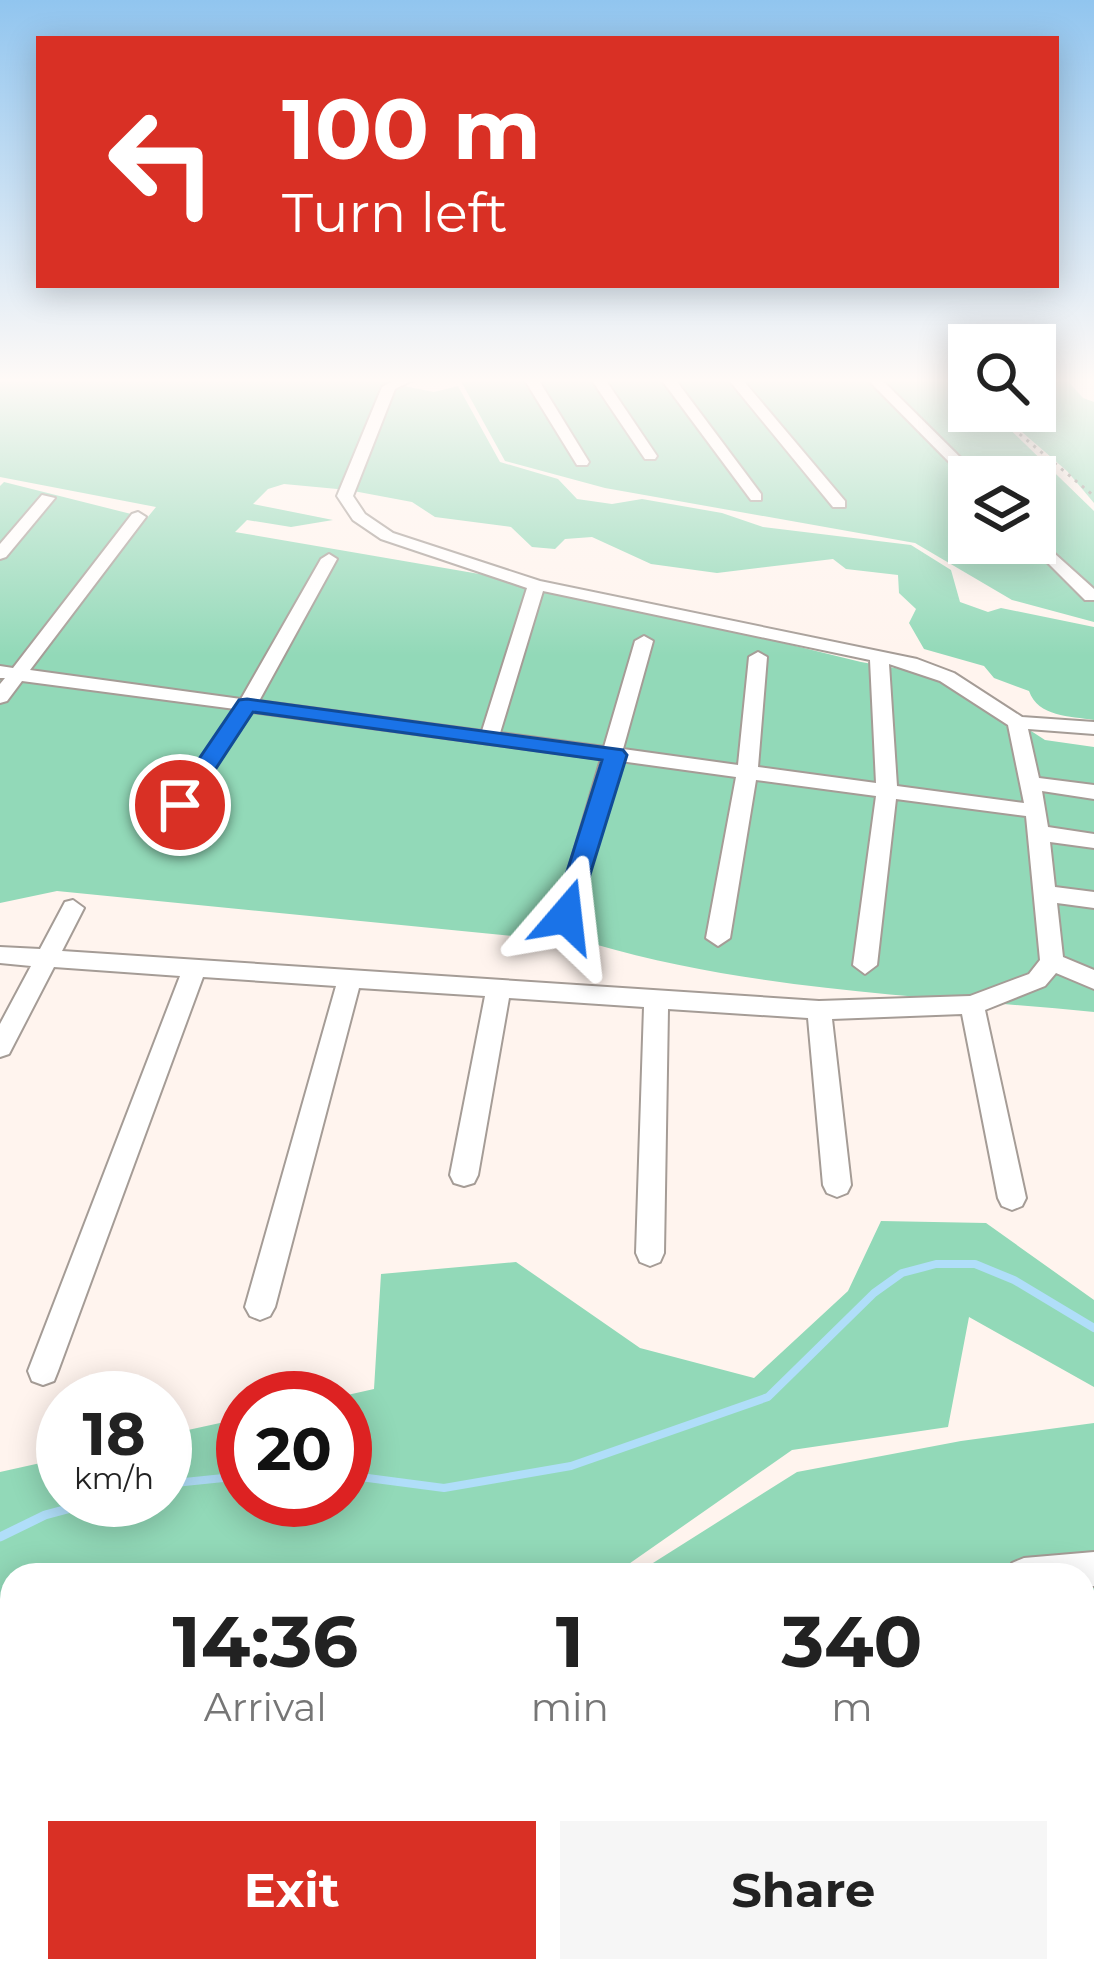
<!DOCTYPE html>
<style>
:root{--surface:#fff;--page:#f6f6f6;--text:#222;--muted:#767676;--accent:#d93025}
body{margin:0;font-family:Montserrat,sans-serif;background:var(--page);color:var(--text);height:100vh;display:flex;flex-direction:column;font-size:45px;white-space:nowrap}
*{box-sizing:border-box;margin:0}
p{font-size:39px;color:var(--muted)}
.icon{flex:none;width:66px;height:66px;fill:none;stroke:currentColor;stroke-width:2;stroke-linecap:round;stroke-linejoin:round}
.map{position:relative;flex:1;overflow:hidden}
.sheet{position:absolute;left:0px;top:1563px;width:1095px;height:420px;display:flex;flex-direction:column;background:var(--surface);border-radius:36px 36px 0 0;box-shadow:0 6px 30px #0003}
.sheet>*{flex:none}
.banner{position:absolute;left:36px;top:36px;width:1023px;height:252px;border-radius:0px;box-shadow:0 6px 30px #0003;background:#d93025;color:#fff;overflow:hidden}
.tools{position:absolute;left:948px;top:324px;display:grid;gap:24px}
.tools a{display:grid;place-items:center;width:108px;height:108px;border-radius:0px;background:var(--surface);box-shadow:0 6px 30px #0003;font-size:60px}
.speed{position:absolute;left:36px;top:1371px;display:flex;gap:24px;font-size:60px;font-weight:700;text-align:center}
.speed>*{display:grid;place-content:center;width:156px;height:156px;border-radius:50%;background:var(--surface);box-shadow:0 6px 30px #0003;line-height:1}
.speed small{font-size:30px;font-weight:400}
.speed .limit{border:18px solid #d22;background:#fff;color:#111}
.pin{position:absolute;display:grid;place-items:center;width:102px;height:102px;color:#fff;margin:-51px;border:6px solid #fff;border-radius:50%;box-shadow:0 3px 12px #0007}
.me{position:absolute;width:132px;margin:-66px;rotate:17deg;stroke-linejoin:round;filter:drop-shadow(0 0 9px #0008)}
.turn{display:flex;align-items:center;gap:42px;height:252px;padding:0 48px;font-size:54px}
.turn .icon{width:156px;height:156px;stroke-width:2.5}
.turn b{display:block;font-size:84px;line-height:102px}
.eta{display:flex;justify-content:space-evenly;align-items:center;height:204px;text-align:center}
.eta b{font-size:72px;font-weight:700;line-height:84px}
.cta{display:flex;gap:24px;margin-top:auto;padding:24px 48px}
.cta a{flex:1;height:138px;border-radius:0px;background:var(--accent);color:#fff;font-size:48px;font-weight:700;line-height:138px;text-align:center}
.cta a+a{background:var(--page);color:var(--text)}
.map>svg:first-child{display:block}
.green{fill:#92d9b8;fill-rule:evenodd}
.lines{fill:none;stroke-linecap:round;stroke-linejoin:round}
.stream-far1{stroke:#b0def9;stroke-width:8}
.stream{stroke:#b0def9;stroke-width:9}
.minor-casing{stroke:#a59c96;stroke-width:4}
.path{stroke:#968e8a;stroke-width:3;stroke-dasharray:3 6;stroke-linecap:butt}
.minor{fill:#fff;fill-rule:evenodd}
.route{fill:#1a73e8;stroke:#114b97;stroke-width:3}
</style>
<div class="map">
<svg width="1094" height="1983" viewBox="0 0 1094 1983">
<rect width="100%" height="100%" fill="#fff4ee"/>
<g class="green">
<path d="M 0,379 L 369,379 L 434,392 L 458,386 L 500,462 L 558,479 L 577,499 L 612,504 L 642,499 L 722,513 L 763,527 L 911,545 L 951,570 L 960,602 L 988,612 L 1001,608 L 1094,627 L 1094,720 C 1070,716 1038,717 1029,691 L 994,678 L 984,666 L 924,649 L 909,623 L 916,609 L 899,593 L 898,575 L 846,569 L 833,559 L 717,573 L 651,564 L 592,537 L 565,539 L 555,549 L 532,547 L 511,527 L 435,517 L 412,502 L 348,490 L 284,484 L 268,489 L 253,504 L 333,520 L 291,527 L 247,520 L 235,532 L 550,586 L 861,662 L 947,677 L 1045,740 L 1094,747 L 1094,1012 C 929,996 754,991 594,944 L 57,891 L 0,903 L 0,486 L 4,482 L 147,518 L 156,507 L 0,477 Z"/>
<path d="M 483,379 L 958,379 L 969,389 L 969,411 L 991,411 L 1094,511 L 1094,622 L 1012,600 L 915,543 L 605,488 L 505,461 L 462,383 ZM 969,477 L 1035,477 L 1035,543 L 969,543 Z"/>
<path d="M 1035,379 L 1066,379 L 1083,398 L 1094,402 L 1094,503 L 1067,471 L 998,411 L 1035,411 Z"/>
<path d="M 881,1221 L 986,1223 L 1094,1300 L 1094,1387 L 969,1317 L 948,1427 L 792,1450 L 613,1575 L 12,1575 L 12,1620 L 0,1622 L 0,1472 L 63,1458 L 63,1500 L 165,1500 L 165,1435 L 243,1418 L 243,1500 L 345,1500 L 345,1398 L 334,1398 L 374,1389 L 381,1274 L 516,1262 L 640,1348 L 754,1378 L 848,1291 Z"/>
<path d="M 1094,1423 L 1094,1983 L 0,1983 L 0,1643 L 12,1641 L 12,1971 L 1083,1971 L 1083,1575 L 634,1575 L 797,1472 L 961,1441 Z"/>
</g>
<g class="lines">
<g class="stream-far1">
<path d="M 345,1475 L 444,1488 L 571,1466 L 768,1397 L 874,1293 L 902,1273 L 936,1264 L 975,1264 L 1014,1280 L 1094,1328"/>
<path d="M 165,1484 L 243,1476"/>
<path d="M 78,1506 L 103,1500"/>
</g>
<path class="stream" d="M 0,1537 L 45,1515 L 90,1503"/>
<g class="minor-casing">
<g id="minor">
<path d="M 397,379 L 415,379 L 395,389 L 353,496 L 365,514 L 393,533 L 540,581 L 917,659 L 954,673 L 1022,717 L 1094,722 L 1094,734 L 1028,729 L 1039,778 L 1094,785 L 1094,799 L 1042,791 L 1048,827 L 1094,834 L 1094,848 L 1050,842 L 1055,887 L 1094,892 L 1094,908 L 1057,903 L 1063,957 L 1094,970 L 1094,989 L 1056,973 L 1045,986 L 985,1010 L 1026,1198 L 1022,1206 L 1012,1210 L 1002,1206 L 998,1198 L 962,1014 L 832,1019 L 851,1185 L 847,1193 L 837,1197 L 827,1193 L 823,1185 L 808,1018 L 668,1009 L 664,1253 L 660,1262 L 650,1266 L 640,1262 L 636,1253 L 644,1007 L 509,998 L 478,1175 L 474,1183 L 464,1186 L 454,1183 L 450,1175 L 485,996 L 359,988 L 275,1307 L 270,1316 L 260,1320 L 250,1316 L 245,1307 L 336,986 L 203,977 L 58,1371 L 54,1381 L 43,1385 L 32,1381 L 28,1371 L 180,976 L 54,967 L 9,1054 L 0,1057 L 0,1024 L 31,966 L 0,963 L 0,947 L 40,949 L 65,902 L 73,900 L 84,908 L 62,951 L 819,1001 L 970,996 L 1029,974 L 1040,960 L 1026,816 L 896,799 L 877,965 L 865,974 L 853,965 L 876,796 L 756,780 L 730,938 L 718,946 L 706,938 L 736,777 L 620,761 L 577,916 L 566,924 L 555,916 L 601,759 L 252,712 L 187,810 L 180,812 L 170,805 L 235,709 L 22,681 L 7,701 L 0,703 L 0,684 L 5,678 L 0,678 L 0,666 L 13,668 L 132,514 L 138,512 L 146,517 L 30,670 L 241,699 L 321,559 L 329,554 L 337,559 L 259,701 L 482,731 L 527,588 L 381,539 L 353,520 L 337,496 L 382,387 ZM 543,591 L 870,660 L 876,783 L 758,767 L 767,657 L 758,652 L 749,657 L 738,765 L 623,749 L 653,641 L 644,636 L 635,641 L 604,747 L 500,733 ZM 889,664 L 940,681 L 1008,725 L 1024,803 L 897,786 Z"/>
<path d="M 524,379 L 538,379 L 589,462 L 587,465 L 577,465 Z"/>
<path d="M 591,379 L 605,379 L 657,456 L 655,459 L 645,459 Z"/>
<path d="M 661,379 L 675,379 L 761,494 L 761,500 L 751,500 Z"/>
<path d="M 728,379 L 742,379 L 845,501 L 845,507 L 833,507 Z"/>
<path d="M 867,379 L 881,379 L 980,477 L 967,480 Z"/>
<path d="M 42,495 L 55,498 L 6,557 L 0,559 L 0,544 Z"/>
<path d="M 1035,536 L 1094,589 L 1094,600 L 1085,600 L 1029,544 L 1035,543 Z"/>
<path d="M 1094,1552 L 1094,1586 L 1083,1587 L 1083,1575 L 1007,1575 L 1012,1563 L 1024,1558 Z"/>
<path d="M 12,1673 L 12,1709 L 0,1710 L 0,1674 Z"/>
<path d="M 1094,1794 L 1094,1832 L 1083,1833 L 1083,1795 Z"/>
<path d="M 158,1971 L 295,1971 L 290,1983 L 153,1983 Z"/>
<path d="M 429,1971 L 469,1971 L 469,1983 L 427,1983 Z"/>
<path d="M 611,1971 L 752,1971 L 757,1983 L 616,1983 Z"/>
<path d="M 790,1971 L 830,1971 L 833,1983 L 791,1983 Z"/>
</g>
</g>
<g class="path">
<path d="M 956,379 L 969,390"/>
<path d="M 992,411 L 1094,496"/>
</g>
<use href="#minor" class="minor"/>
</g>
<linearGradient id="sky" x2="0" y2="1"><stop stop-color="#91c5ef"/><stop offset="0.58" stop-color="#fffaf7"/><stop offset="1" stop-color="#fffaf7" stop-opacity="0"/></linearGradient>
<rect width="1094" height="656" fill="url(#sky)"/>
<path class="route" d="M 247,699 L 623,750 L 627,755 L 575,923 L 557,923 L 553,916 L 602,760 L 253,712 L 188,811 L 171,811 L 171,800 L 239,700 Z"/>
</svg>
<div class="tools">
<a><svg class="icon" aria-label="search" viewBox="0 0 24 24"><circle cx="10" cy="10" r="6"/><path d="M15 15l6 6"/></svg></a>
<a><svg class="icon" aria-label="layers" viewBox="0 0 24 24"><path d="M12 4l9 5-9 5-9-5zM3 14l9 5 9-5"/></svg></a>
</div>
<div class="speed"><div>18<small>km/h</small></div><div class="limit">20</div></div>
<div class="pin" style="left:180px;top:805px;background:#d93025"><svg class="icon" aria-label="arrive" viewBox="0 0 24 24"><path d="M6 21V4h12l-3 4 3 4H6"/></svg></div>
<svg class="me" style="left:566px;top:916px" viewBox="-20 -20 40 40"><path d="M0-17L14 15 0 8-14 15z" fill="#1a73e8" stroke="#fff" stroke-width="4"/></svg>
<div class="banner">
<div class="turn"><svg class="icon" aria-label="left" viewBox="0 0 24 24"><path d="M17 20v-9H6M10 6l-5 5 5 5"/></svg><div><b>100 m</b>Turn left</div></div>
</div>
<section class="sheet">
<div class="eta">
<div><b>14:36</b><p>Arrival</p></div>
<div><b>1</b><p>min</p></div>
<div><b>340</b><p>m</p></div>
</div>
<div class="cta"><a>Exit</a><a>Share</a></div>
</section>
</div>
